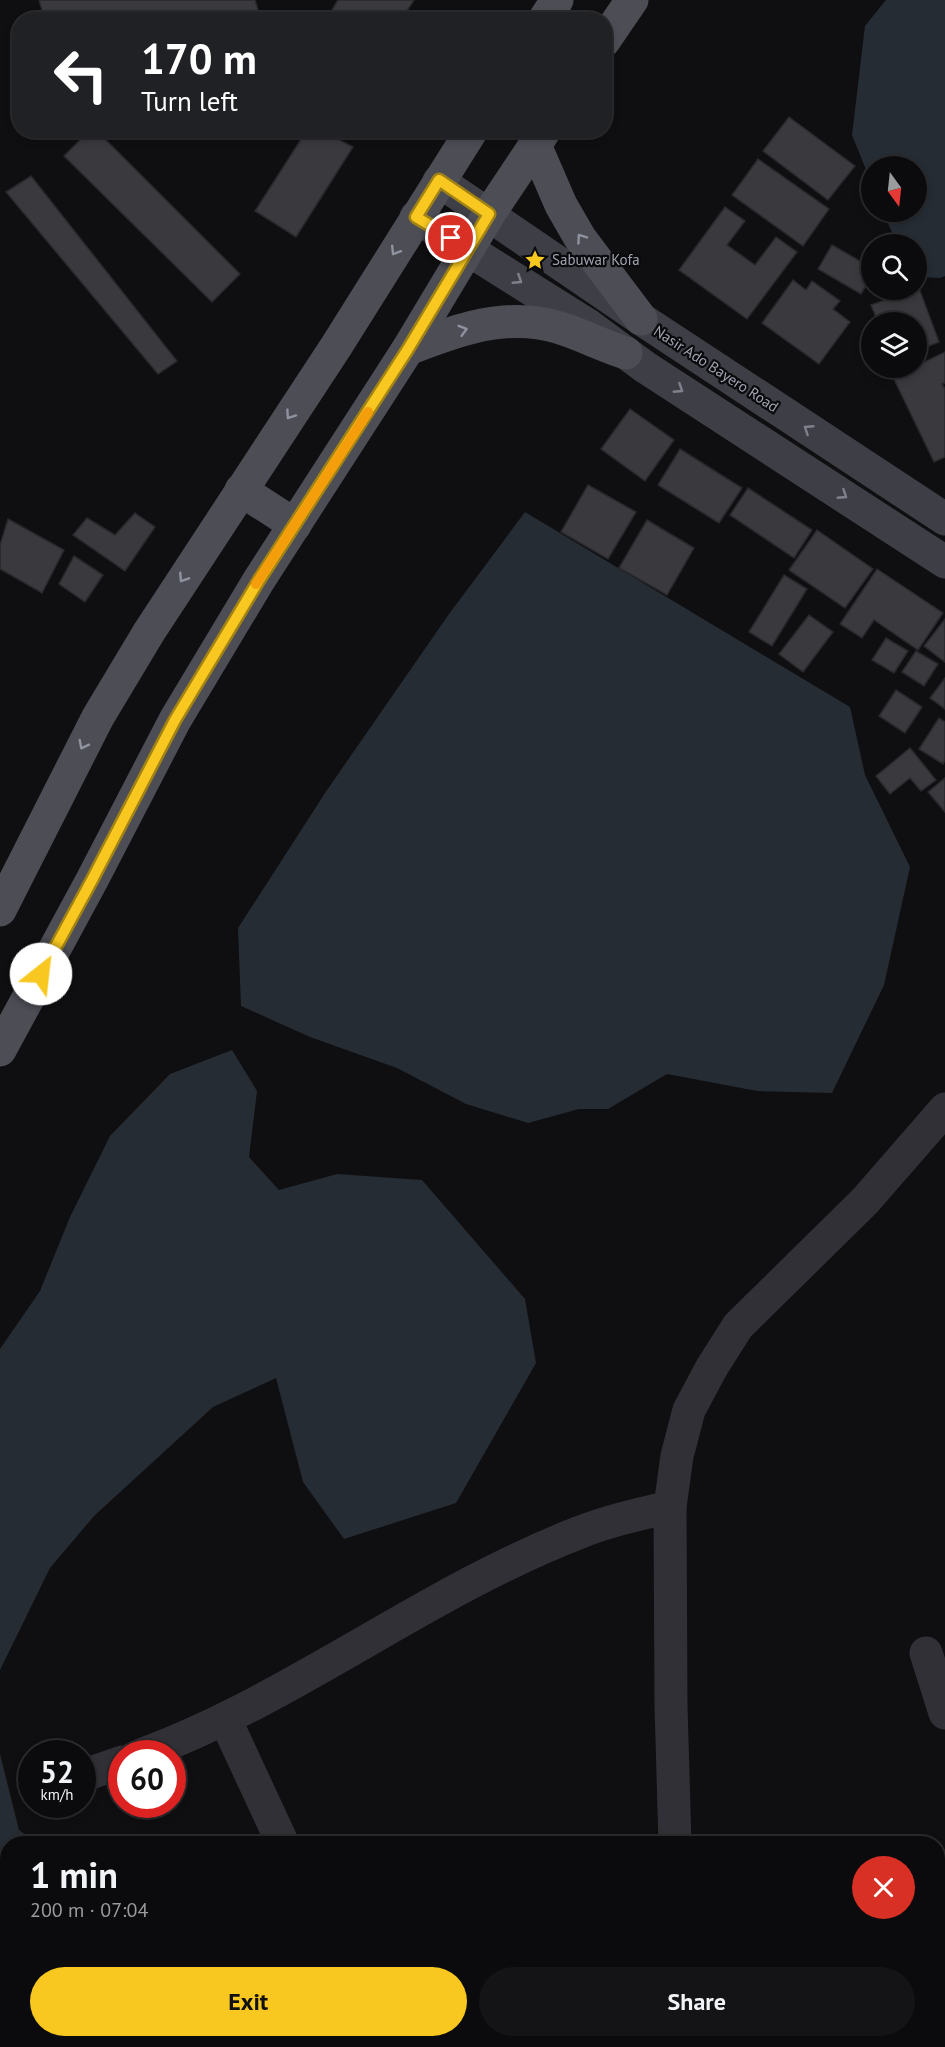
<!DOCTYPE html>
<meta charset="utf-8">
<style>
:root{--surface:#0b0b0d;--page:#141416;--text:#f1f3f6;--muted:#9a9b9d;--line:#2b2b2e;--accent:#f8c820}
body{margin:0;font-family:"PT Sans",sans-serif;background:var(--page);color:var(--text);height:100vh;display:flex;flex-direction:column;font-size:22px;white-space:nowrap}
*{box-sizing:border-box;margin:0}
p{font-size:20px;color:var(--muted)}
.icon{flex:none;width:33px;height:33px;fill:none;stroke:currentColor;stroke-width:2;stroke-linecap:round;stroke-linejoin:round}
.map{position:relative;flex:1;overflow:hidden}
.details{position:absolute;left:0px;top:1836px;width:945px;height:212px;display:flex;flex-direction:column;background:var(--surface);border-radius:24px 24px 0 0;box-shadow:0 3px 9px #0003,0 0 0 2px var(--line)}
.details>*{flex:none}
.hud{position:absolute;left:12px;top:12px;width:600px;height:126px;border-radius:24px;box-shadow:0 3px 9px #0003,0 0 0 2px var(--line);background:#202124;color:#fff;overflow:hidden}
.needle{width:39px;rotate:165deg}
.buttons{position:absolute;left:861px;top:156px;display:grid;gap:12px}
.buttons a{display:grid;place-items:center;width:66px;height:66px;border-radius:50%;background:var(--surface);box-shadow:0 3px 9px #0003,0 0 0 2px var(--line);font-size:30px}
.speed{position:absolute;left:18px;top:1740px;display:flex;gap:12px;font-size:30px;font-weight:700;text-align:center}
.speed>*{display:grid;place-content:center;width:78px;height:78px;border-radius:50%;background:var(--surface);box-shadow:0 3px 9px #0003,0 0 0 2px var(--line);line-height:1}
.speed small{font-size:15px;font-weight:400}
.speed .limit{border:9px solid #d22;background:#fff;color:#111}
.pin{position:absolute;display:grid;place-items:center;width:51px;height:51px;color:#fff;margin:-26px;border:3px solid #fff;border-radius:50%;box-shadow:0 2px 6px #0007}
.me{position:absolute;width:66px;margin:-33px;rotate:29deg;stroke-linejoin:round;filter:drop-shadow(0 0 4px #0008)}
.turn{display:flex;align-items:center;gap:21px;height:126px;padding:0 30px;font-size:27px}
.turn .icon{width:78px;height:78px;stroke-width:2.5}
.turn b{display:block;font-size:42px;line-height:51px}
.round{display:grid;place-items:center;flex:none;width:63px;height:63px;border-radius:32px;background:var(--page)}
.summary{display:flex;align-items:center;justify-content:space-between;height:102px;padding:0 30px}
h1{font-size:36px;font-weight:800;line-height:45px}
.cta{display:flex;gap:12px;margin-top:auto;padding:12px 30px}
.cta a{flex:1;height:69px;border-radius:36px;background:var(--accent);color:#111;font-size:24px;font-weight:800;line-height:69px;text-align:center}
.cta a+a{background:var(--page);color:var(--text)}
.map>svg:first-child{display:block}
.water{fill:#252c34}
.building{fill:#39393e;stroke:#29292d;stroke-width:1.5}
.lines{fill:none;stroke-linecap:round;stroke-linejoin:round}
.street{stroke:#303036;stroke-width:33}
.secondary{stroke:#3e3f46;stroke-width:33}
.primary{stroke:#4c4d55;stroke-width:33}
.oneway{stroke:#8f929f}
.oneway2{stroke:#7e808c}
.route-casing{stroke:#a18215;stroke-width:15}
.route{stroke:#f8c820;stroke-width:10}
.slow{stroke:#f59e0b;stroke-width:10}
.labels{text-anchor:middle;stroke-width:4.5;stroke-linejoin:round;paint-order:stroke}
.poi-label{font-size:15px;fill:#a0a3b2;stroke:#0a0a0c;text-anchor:start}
.street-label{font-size:15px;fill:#a0a3b2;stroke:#0a0a0c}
</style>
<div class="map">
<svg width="945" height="2047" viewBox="0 0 945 2047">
<rect width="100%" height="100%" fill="#0f0f11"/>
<g class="water">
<path d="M 886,0 L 945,0 L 945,276 L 940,278 L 922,277 L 917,272 L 916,244 L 897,244 L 883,212 L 916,212 L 916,166 L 872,166 L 871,182 L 852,135 L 865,26 Z"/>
<path d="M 525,512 L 850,707 L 865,775 L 910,867 L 884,985 L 832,1093 L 757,1091 L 667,1074 L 608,1109 L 579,1109 L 528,1123 L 466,1104 L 397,1068 L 310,1037 L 241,1006 L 238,928 L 325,793 L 449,614 Z"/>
<path d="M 232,1050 L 257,1091 L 249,1157 L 279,1190 L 337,1174 L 422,1180 L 525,1299 L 536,1363 L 456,1503 L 344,1539 L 303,1482 L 276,1378 L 213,1407 L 94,1516 L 50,1568 L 0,1670 L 0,1349 L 40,1291 L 70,1217 L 110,1136 L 170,1074 Z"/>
<path d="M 0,1754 L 19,1830 L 37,1843 L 8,1844 L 8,2034 L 0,2044 Z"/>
</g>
<g class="building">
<path d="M 39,0 L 255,0 L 261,20 L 45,20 Z"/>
<path d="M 338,0 L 414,0 L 401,20 L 326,20 Z"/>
<path d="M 789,117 L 855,166 L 828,200 L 763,151 Z"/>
<path d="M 90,130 L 96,130 L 240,274 L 212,302 L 64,156 Z"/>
<path d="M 307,130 L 321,130 L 353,147 L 296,237 L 255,211 Z"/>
<path d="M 758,159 L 829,209 L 803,246 L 732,195 Z"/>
<path d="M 31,176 L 177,361 L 158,374 L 6,192 Z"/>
<path d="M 725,207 L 745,221 L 727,245 L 755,265 L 776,237 L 797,252 L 747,319 L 679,270 Z"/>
<path d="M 832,245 L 872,268 L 872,276 L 861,294 L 818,269 Z"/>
<path d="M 793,280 L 806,290 L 812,281 L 840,301 L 833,309 L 850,322 L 819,364 L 762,323 Z"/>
<path d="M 919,288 L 939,342 L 916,351 L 916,322 L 878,322 L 871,305 Z"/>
<path d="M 945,352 L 945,383 L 942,384 L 945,389 L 945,457 L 934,462 L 893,377 Z"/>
<path d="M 630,409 L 674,440 L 645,481 L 601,449 Z"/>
<path d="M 680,449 L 742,488 L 719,523 L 658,485 Z"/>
<path d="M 588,485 L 636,512 L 608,559 L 561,532 Z"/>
<path d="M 748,488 L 812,530 L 794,558 L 730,515 Z"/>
<path d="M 135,513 L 155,527 L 125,571 L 73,535 L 87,518 L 115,535 Z"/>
<path d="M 8,519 L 64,550 L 42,593 L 0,569 L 0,545 Z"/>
<path d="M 647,520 L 694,548 L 667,595 L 619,568 Z"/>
<path d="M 817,530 L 873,569 L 845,608 L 789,570 Z"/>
<path d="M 74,556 L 103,575 L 85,602 L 59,584 Z"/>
<path d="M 877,569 L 943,613 L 918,650 L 874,620 L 862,638 L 840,624 Z"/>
<path d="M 784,575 L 807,589 L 772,646 L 749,632 Z"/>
<path d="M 809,615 L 833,632 L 803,672 L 779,654 Z"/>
<path d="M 945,619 L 945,662 L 924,646 Z"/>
<path d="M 886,638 L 908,651 L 894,673 L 872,660 Z"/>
<path d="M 916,651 L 938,664 L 924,686 L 902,672 Z"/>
<path d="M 945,678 L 945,709 L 930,698 Z"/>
<path d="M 896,690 L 922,707 L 905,733 L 879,716 Z"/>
<path d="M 939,718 L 945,722 L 945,760 L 943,764 L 919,749 Z"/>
<path d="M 910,748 L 936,780 L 921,791 L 910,778 L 890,794 L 876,776 Z"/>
<path d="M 945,778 L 945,812 L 928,792 Z"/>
<path d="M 565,2040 L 604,2040 L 605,2047 L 566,2047 Z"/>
<path d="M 747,2040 L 792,2040 L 793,2047 L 728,2047 L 727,2042 Z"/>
</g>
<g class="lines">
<g class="street">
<path d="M 926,1653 L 945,1713"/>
<path d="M 225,1719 L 283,1844"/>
<path d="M 143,1754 C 296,1697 426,1592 578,1533 C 608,1521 639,1514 670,1507"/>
<path d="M 82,1776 L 122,1762"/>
<path d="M 675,1844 L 671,1705 L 670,1507 L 677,1456 L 689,1410 L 712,1367 L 738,1326 L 865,1201 L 945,1109"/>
<path d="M 252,2040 L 254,2047"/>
<path d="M 372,2040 L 375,2047"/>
<path d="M 676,2047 L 676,2040"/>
</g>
<g class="secondary">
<path d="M 439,181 L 641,319 L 945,519"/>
<path d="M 416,217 L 588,325 L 645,367 L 945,562"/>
</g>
<g class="primary">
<path d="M 544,20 L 557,0"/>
<path d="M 604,41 L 632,0"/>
<path d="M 535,145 L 561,205 L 580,238 L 641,319"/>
<path d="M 408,349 C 449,333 494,316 538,323 C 568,327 597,344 626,353"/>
<path d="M 241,490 L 295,525"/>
<path d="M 0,910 L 98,717 L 149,632 L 337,345 L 472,130"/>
<path d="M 0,1050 L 92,880 L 175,720 L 259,580 L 408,349 L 489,214 L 545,130"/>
</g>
</g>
<defs><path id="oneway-chevron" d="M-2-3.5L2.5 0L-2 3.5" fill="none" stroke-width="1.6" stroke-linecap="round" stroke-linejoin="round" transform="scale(1.5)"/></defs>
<g class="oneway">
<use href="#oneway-chevron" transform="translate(581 238) rotate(-125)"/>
<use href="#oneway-chevron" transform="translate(395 251) rotate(122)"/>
<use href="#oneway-chevron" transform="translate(463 330) rotate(-16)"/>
<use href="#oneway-chevron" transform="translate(290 415) rotate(124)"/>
<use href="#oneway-chevron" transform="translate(183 578) rotate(123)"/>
<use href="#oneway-chevron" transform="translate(83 745) rotate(117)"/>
</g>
<g class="oneway2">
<use href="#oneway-chevron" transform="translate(518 280) rotate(33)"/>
<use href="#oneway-chevron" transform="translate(679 389) rotate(33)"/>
<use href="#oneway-chevron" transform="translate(808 429) rotate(-147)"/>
<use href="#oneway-chevron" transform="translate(843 495) rotate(33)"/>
</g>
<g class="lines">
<g class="route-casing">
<path id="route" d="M 41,974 L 92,880 L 175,720 L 259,580 L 408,349 L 489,214 L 439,180 L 416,217 L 451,238"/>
</g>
<use href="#route" class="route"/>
<path class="slow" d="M 256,584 L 368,412"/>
</g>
<defs>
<g id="sight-bare" transform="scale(1.62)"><path d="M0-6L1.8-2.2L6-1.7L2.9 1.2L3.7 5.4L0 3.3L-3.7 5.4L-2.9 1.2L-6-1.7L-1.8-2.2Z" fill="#f8c820" stroke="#0a0a0c" stroke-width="2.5" paint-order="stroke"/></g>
</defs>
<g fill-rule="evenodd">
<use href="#sight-bare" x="535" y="260"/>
</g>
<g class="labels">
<g class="poi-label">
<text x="552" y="265">Sabuwar Kofa</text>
</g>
<g class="street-label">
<text transform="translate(716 369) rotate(33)" y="5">Nasir Ado Bayero Road</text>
</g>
</g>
</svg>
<div class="buttons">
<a><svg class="needle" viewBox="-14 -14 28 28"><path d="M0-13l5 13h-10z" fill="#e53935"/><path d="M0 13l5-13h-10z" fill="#9a9b9d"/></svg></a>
<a><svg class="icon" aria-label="search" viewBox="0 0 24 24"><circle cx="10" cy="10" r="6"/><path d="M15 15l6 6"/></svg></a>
<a><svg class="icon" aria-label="layers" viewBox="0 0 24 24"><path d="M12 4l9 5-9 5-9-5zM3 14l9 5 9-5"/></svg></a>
</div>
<div class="speed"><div>52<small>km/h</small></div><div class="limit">60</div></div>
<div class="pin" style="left:451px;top:238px;background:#d93025"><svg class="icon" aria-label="arrive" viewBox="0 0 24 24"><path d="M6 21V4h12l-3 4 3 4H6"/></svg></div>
<svg class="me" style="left:41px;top:974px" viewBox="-20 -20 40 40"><circle r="19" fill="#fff"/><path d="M0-13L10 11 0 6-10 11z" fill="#f8c820"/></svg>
<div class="hud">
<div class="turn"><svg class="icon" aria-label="left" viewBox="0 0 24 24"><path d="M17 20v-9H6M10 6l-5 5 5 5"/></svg><div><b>170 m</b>Turn left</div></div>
</div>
<section class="details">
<div class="summary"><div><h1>1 min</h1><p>200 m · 07:04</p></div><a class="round" style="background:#d93025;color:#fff"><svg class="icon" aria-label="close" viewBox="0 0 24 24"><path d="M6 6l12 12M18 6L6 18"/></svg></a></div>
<div class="cta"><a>Exit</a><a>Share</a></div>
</section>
</div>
